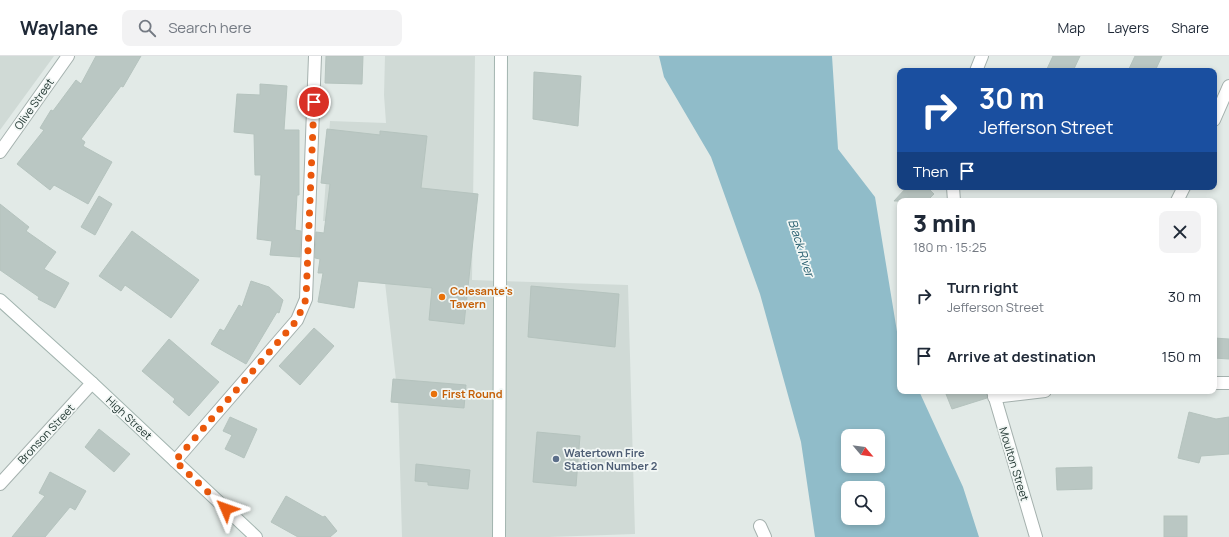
<!DOCTYPE html>
<meta charset="utf-8">
<style>
:root{--surface:#fff;--page:#f2f2f3;--text:#1f2937;--muted:#747a83;--line:#e0e1e3}
body{margin:0;font-family:Manrope,sans-serif;background:var(--page);color:var(--text);height:100vh;display:flex;flex-direction:column;font-size:15px;white-space:nowrap}
*{box-sizing:border-box;margin:0}
p{font-size:13px;color:var(--muted)}
.icon{flex:none;width:22px;height:22px;fill:none;stroke:currentColor;stroke-width:2;stroke-linecap:round;stroke-linejoin:round}
.map{position:relative;flex:1;overflow:hidden}
.panel{position:absolute;left:897px;top:142px;width:320px;height:196px;display:flex;flex-direction:column;background:var(--surface);border-radius:8px;box-shadow:0 2px 6px #0003}
.panel>*{flex:none}
.banner{position:absolute;left:897px;top:12px;width:320px;height:122px;border-radius:8px;box-shadow:0 2px 6px #0003;background:#1a4fa0;color:#fff;overflow:hidden}
.needle{width:26px;rotate:119deg}
.tools{position:absolute;left:841px;top:373px;display:grid;gap:8px}
.tools a{display:grid;place-items:center;width:44px;height:44px;border-radius:8px;background:var(--surface);box-shadow:0 2px 6px #0003;font-size:20px}
.pin{position:absolute;display:grid;place-items:center;width:34px;height:34px;color:#fff;margin:-17px;border:2px solid #fff;border-radius:50%;box-shadow:0 1px 4px #0007}
.me{position:absolute;width:44px;margin:-22px;rotate:313deg;stroke-linejoin:round;filter:drop-shadow(0 0 3px #0008)}
.turn{display:flex;align-items:center;gap:14px;height:84px;padding:0 16px;font-size:18px}
.turn .icon{width:52px;height:52px;stroke-width:2.5}
.turn b{display:block;font-size:28px;line-height:34px}
.then{display:flex;align-items:center;height:38px;padding:0 16px;background:#0003;gap:8px;font-size:15px}
.round{display:grid;place-items:center;flex:none;width:42px;height:42px;border-radius:8px;background:var(--page)}
.head{display:flex;align-items:center;justify-content:space-between;height:68px;padding:0 16px}
h1{font-size:24px;font-weight:800;line-height:30px}
ul{padding:0;list-style:none}
li{display:flex;align-items:center;gap:12px;height:60px;padding:0 16px}
li div{flex:1}
li b{display:block;font-size:15px}
li em{font-style:normal}
header{display:flex;align-items:center;gap:24px;box-sizing:border-box;height:56px;padding:0 20px;background:var(--surface);border-bottom:1px solid var(--line)}
header strong{font-size:19px}
nav{display:flex;gap:22px;margin-inline-start:auto;font-size:14px}
.search{width:280px;height:36px;background:var(--page);display:flex;align-items:center;gap:10px;box-sizing:border-box;padding:0 14px;border-radius:8px;color:var(--muted);font-size:15px}
.map>svg:first-child{display:block}
.built{fill:#d0dad6}
.water{fill:#90bcc9;fill-rule:evenodd}
.building{fill:#bac7c3;stroke:#b5c3be}
.lines{fill:none;stroke-linecap:round;stroke-linejoin:round}
.street-casing{stroke:#a5b1ae;stroke-width:14}
.secondary-casing{stroke:#a2b4af;stroke-width:14}
.street{stroke:#fff;stroke-width:12}
.secondary{stroke:#fff;stroke-width:12}
.route{stroke:#ea580c;stroke-width:7;stroke-dasharray:0 12.6}
.food-dot{fill:#e8710a;stroke:#f2f7f5;stroke-width:1.5}
.service-dot{fill:#5c6f8a;stroke:#f2f7f5;stroke-width:1.5}
.labels{text-anchor:middle;stroke-width:3.5;stroke-linejoin:round;paint-order:stroke}
.street-label{font-size:11px;fill:#243934;stroke:#f2f7f5}
.food-label{font-size:11px;font-weight:bold;fill:#c56008;stroke:#f2f7f5;text-anchor:start}
.service-label{font-size:11px;font-weight:bold;fill:#4e5e75;stroke:#f2f7f5;text-anchor:start}
.water-label{font-size:12px;font-style:italic;fill:#255d6d;stroke:#f2f7f5}
</style>
<header>
<strong>Waylane</strong>
<div class="search"><svg class="icon" aria-label="search" viewBox="0 0 24 24"><circle cx="10" cy="10" r="6"/><path d="M15 15l6 6"/></svg>Search here</div>
<nav><a>Map</a><a>Layers</a><a>Share</a></nav>
</header>
<div class="map">
<svg width="1229" height="481" viewBox="0 0 1229 481">
<rect width="100%" height="100%" fill="#e2eae7"/>
<g class="built">
<path d="M 0,0 L 54,0 L 0,74 Z"/>
<path d="M 385,0 L 475,0 L 472,224 L 628,229 L 635,478 L 549,481 L 402,481 L 398,342 L 378,164 L 323,165 L 330,65 L 386,67 L 384,39 Z"/>
</g>
<path class="water" d="M 659,0 L 832,0 L 838,93 L 875,141 L 900,294 L 900,335 L 919,335 L 963,431 L 979,481 L 815,481 L 801,386 L 760,238 L 711,101 L 664,21 ZM 848,380 L 878,380 L 878,410 L 848,410 ZM 848,432 L 878,432 L 878,462 L 848,462 Z"/>
<g class="building">
<path d="M 96,0 L 141,0 L 123,31 L 121,30 L 81,83 L 85,86 L 83,90 L 112,106 L 88,148 L 54,129 L 50,134 L 17,108 L 44,74 L 40,72 L 51,54 L 53,55 L 76,24 L 81,28 Z"/>
<path d="M 326,0 L 363,0 L 362,28 L 325,27 Z"/>
<path d="M 1053,0 L 1080,0 L 1073,15 L 1046,15 Z"/>
<path d="M 1135,0 L 1162,0 L 1155,15 L 1128,15 Z"/>
<path d="M 534,16 L 581,20 L 578,70 L 533,63 Z"/>
<path d="M 260,28 L 287,30 L 284,74 L 299,74 L 299,139 L 297,139 L 295,174 L 301,175 L 300,201 L 270,199 L 272,185 L 257,183 L 261,119 L 255,119 L 254,78 L 234,76 L 237,38 L 260,39 Z"/>
<path d="M 327,73 L 380,79 L 380,75 L 427,80 L 421,132 L 478,138 L 464,268 L 429,264 L 432,232 L 358,225 L 354,252 L 318,246 L 323,217 L 318,217 L 320,203 L 315,202 L 316,176 L 324,177 L 330,128 L 321,127 Z"/>
<path d="M 907,131 L 927,131 L 934,138 L 927,145 L 894,145 Z"/>
<path d="M 99,140 L 112,148 L 95,179 L 81,171 Z"/>
<path d="M 0,148 L 29,171 L 26,175 L 56,196 L 44,213 L 69,227 L 55,252 L 38,243 L 39,241 L 0,214 Z"/>
<path d="M 132,175 L 199,224 L 171,262 L 125,229 L 121,235 L 99,220 Z"/>
<path d="M 251,225 L 269,231 L 283,244 L 279,257 L 277,256 L 246,308 L 211,288 L 220,273 L 224,275 L 239,249 L 242,251 Z"/>
<path d="M 531,230 L 619,238 L 615,291 L 528,281 Z"/>
<path d="M 314,272 L 334,290 L 300,329 L 279,310 Z"/>
<path d="M 1214,282 L 1229,283 L 1229,303 L 1214,302 Z"/>
<path d="M 169,283 L 219,326 L 189,360 L 173,346 L 175,343 L 142,315 Z"/>
<path d="M 393,323 L 466,329 L 464,352 L 391,346 Z"/>
<path d="M 956,335 L 986,335 L 987,342 L 952,353 L 946,338 Z"/>
<path d="M 1189,356 L 1216,363 L 1229,361 L 1229,398 L 1201,400 L 1199,407 L 1178,402 Z"/>
<path d="M 230,361 L 257,373 L 244,402 L 225,393 L 232,379 L 223,375 Z"/>
<path d="M 99,373 L 130,398 L 114,416 L 85,391 Z"/>
<path d="M 537,376 L 580,380 L 576,430 L 533,426 Z"/>
<path d="M 416,408 L 470,414 L 468,433 L 428,429 L 428,426 L 415,425 Z"/>
<path d="M 1092,411 L 1092,433 L 1057,434 L 1056,412 Z"/>
<path d="M 50,416 L 86,435 L 75,454 L 70,451 L 45,481 L 12,481 L 45,440 L 39,437 Z"/>
<path d="M 286,440 L 323,461 L 325,460 L 337,475 L 330,481 L 298,481 L 271,466 Z"/>
<rect x="1164" y="460" width="23" height="21"/>
</g>
<g class="lines">
<g class="street-casing">
<g id="street">
<path d="M 976,15 L 982,0"/>
<path d="M 1214,64 L 1229,30"/>
<path d="M 0,96 L 68,0"/>
<path d="M 953,131 L 954,145"/>
<path d="M 1177,145 L 1184,131"/>
<path d="M 1214,327 L 1229,327"/>
<path d="M 993,335 L 1036,481"/>
<path d="M 994,341 L 1045,335"/>
<path d="M 175,405 L 297,264 L 306,243 L 315,0"/>
<path d="M 0,428 L 92,327"/>
<path d="M 760,470 L 765,481"/>
</g>
</g>
<g class="secondary-casing">
<g id="secondary">
<path d="M 0,244 L 92,327 L 256,481"/>
<path d="M 499,481 L 501,0"/>
</g>
</g>
<use href="#street" class="street"/>
<use href="#secondary" class="secondary"/>
</g>
<g class="lines">
<path class="route" d="M 226,453 L 175,405 L 297,264 L 306,243 L 314,46"/>
</g>
<g class="food-dot">
<circle cx="442" cy="241" r="4"/>
<circle cx="434" cy="338" r="4"/>
</g>
<circle class="service-dot" cx="556" cy="403" r="4"/>
<g class="labels">
<g class="street-label">
<text transform="translate(34 48) rotate(-55)" y="4">Olive Street</text>
<text transform="translate(129 362) rotate(43)" y="4">High Street</text>
<text transform="translate(46 378) rotate(-47)" y="4">Bronson Street</text>
<text transform="translate(1014 408) rotate(73)" y="4">Moulton Street</text>
</g>
<g class="food-label">
<text x="450" y="239">Colesante's<tspan x="450" dy="13">Tavern</tspan></text>
<text x="442" y="342">First Round</text>
</g>
<g class="service-label">
<text x="564" y="401">Watertown Fire<tspan x="564" dy="13">Station Number 2</tspan></text>
</g>
<g class="water-label">
<text transform="translate(801 192) rotate(72)" y="4">Black River</text>
</g>
</g>
</svg>
<div class="tools">
<a><svg class="needle" viewBox="-14 -14 28 28"><path d="M0-13l5 13h-10z" fill="#e53935"/><path d="M0 13l5-13h-10z" fill="#747a83"/></svg></a>
<a><svg class="icon" aria-label="search" viewBox="0 0 24 24"><circle cx="10" cy="10" r="6"/><path d="M15 15l6 6"/></svg></a>
</div>
<div class="pin" style="left:314px;top:46px;background:#d93025"><svg class="icon" aria-label="arrive" viewBox="0 0 24 24"><path d="M6 21V4h12l-3 4 3 4H6"/></svg></div>
<svg class="me" style="left:226px;top:453px" viewBox="-20 -20 40 40"><path d="M0-17L14 15 0 8-14 15z" fill="#ea580c" stroke="#fff" stroke-width="4"/></svg>
<div class="banner">
<div class="turn"><svg class="icon" aria-label="right" viewBox="0 0 24 24"><path d="M7 20v-9h11M14 6l5 5-5 5"/></svg><div><b>30 m</b>Jefferson Street</div></div>
<div class="then">Then<svg class="icon" aria-label="arrive" viewBox="0 0 24 24"><path d="M6 21V4h12l-3 4 3 4H6"/></svg></div>
</div>
<section class="panel">
<div class="head"><div><h1>3 min</h1><p>180 m · 15:25</p></div><a class="round"><svg class="icon" aria-label="close" viewBox="0 0 24 24"><path d="M6 6l12 12M18 6L6 18"/></svg></a></div>
<ul>
<li><svg class="icon" aria-label="right" viewBox="0 0 24 24"><path d="M7 20v-9h11M14 6l5 5-5 5"/></svg><div><b>Turn right</b><p>Jefferson Street</p></div><em>30 m</em></li>
<li><svg class="icon" aria-label="arrive" viewBox="0 0 24 24"><path d="M6 21V4h12l-3 4 3 4H6"/></svg><div><b>Arrive at destination</b></div><em>150 m</em></li>
</ul>
</section>
</div>
